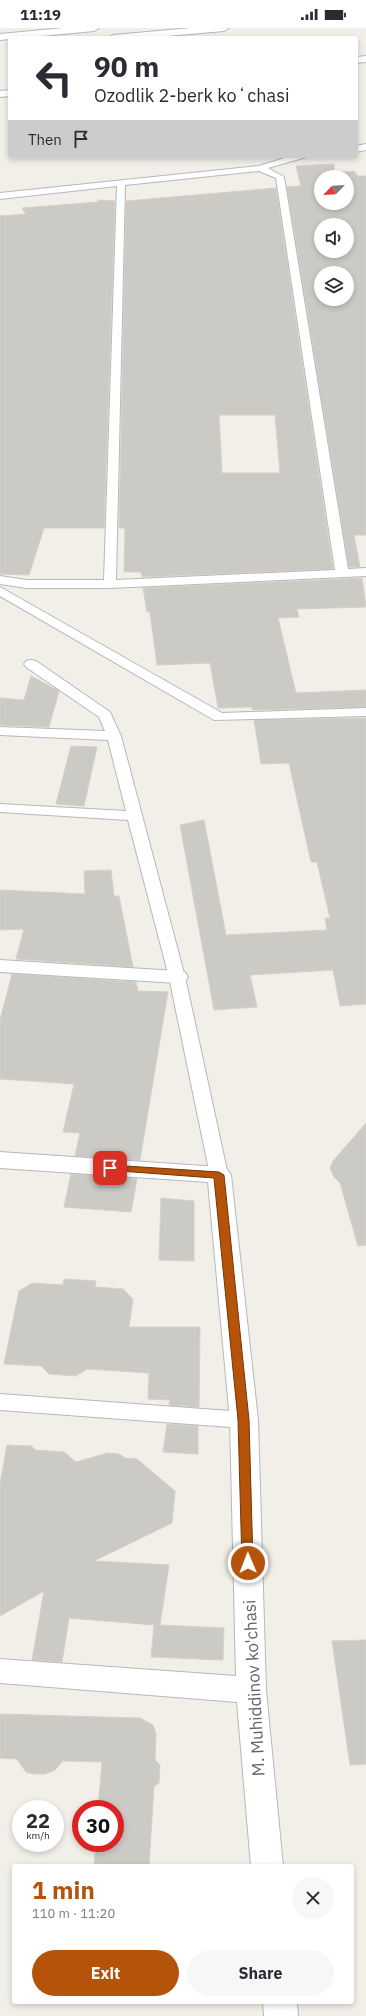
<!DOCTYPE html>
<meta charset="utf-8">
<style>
:root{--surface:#fff;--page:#f7f7f7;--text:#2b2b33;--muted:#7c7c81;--accent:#b45309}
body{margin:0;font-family:"IBM Plex Sans",sans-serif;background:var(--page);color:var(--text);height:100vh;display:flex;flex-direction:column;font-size:15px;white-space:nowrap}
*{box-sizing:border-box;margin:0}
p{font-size:13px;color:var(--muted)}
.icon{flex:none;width:22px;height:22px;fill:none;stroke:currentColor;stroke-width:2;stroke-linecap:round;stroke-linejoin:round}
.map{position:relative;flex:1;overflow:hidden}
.side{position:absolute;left:12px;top:1836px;width:342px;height:140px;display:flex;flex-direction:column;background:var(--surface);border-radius:4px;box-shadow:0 2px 6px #0003}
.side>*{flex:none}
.top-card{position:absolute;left:8px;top:8px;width:350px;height:122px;border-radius:4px;box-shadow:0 2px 6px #0003;background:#fff;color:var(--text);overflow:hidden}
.needle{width:26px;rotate:246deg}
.buttons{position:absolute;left:314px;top:142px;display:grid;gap:8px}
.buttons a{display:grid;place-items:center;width:40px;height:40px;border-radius:50%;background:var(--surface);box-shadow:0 2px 6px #0003;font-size:20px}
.speed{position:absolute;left:12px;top:1772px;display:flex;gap:8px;font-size:20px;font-weight:700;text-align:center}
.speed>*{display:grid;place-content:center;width:52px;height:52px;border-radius:50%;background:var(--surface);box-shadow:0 2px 6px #0003;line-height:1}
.speed small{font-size:10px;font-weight:400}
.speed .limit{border:6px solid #d22;background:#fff;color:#111}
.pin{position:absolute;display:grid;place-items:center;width:34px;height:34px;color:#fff;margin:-17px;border-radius:8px;box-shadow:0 2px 6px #0006}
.me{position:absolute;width:44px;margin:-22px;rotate:359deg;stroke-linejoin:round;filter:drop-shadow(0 0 3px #0008)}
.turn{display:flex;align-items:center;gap:14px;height:84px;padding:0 20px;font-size:18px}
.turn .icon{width:52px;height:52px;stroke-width:2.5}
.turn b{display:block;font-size:28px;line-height:34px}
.then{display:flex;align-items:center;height:38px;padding:0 20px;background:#0003;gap:8px;font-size:15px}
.round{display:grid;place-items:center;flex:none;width:42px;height:42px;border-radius:21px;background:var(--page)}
.overview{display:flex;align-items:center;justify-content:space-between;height:68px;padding:0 20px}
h1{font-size:24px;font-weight:700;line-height:30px;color:var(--accent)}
.primary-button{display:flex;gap:8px;margin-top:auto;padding:8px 20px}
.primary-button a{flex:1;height:46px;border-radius:24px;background:var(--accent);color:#fff;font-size:16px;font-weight:700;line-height:46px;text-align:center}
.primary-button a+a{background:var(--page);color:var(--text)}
.status{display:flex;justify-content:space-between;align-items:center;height:28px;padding:0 20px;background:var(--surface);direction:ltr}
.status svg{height:11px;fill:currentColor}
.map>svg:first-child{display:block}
.building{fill:#cccac5;stroke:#d6d1c6;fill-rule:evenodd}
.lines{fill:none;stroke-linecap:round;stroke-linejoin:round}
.lane-casing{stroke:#b5b8bc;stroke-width:2}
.street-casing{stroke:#b5b8bc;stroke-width:2}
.lane{fill:#fff;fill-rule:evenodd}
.street{fill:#fff;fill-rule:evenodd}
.route{fill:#b45309;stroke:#753606}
.labels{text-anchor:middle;stroke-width:4;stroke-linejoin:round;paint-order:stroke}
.near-street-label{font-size:17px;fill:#5f6368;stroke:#fff}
</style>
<div class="status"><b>11:19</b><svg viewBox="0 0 49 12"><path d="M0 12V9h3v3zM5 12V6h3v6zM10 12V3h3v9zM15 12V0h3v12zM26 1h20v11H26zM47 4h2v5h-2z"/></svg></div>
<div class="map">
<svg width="366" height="1988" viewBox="0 0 366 1988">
<rect width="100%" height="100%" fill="#f1efe8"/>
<g class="building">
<path d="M 334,136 L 335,145 L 354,143 L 358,148 L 366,148 L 366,507 L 354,507 L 360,539 L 349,539 L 287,159 L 301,158 L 296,138 ZM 321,149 L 347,149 L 347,175 L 321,175 ZM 321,197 L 347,197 L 347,223 L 321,223 ZM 321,245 L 347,245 L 347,271 L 321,271 Z"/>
<path d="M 276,160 L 333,541 L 142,549 L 141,544 L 124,544 L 125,500 L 119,500 L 126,173 ZM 219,387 L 275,387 L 280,445 L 222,445 Z"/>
<path d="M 98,172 L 115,173 L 104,500 L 44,500 L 29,547 L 0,546 L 0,188 L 26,186 L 22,180 L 98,174 Z"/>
<path d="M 362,550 L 366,579 L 297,581 L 299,589 L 278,590 L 296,665 L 366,662 L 366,679 L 252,682 L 252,679 L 218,680 L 210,635 L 157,637 L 150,584 L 147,584 L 143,560 Z"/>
<path d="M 31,648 L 59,663 L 49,699 L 0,697 L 0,670 L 24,672 Z"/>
<path d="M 366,690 L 366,976 L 340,978 L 333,942 L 250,947 L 257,979 L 214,982 L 180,797 L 204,792 L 226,907 L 327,902 L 325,890 L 330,890 L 317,834 L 311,834 L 289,735 L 261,736 L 254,692 Z"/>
<path d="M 71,718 L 97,719 L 84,778 L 56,776 Z"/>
<path d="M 111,842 L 114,868 L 119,868 L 133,939 L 16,931 L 24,901 L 0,902 L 0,862 L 85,866 L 84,843 Z"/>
<path d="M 12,946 L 136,954 L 138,963 L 168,964 L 140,1132 L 75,1128 L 80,1105 L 63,1104 L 74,1056 L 0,1051 L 0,992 Z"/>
<path d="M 366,1095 L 366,1217 L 358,1218 L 340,1155 L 334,1149 L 330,1140 L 333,1133 Z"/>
<path d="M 71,1146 L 137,1151 L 131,1184 L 64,1179 Z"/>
<path d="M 161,1170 L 194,1173 L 194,1233 L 159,1232 Z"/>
<path d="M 64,1251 L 96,1253 L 95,1259 L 123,1261 L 133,1271 L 129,1299 L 200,1299 L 199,1379 L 169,1377 L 170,1372 L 148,1371 L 149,1345 L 87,1341 L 76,1348 L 49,1346 L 41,1338 L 4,1336 L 19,1263 L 32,1255 L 63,1257 Z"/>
<path d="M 167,1396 L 198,1398 L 198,1426 L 163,1424 Z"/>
<path d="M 7,1417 L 31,1418 L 36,1422 L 64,1424 L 76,1434 L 108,1425 L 119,1426 L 125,1430 L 137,1431 L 175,1463 L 172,1495 L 94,1533 L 169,1537 L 160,1597 L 224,1600 L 223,1632 L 151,1629 L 154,1597 L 69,1590 L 62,1634 L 32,1632 L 44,1563 L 0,1588 L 0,1456 Z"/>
<path d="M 366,1612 L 366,1736 L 350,1737 L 332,1613 Z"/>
<path d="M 0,1686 L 140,1690 L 153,1697 L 156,1706 L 155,1732 L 160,1737 L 159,1755 L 154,1758 L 149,1838 L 94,1838 L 96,1815 L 115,1815 L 115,1781 L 98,1781 L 102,1734 L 63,1733 L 55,1742 L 45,1746 L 33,1746 L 26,1744 L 17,1731 L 0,1730 Z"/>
</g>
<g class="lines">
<g class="lane-casing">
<g id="lane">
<path d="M 366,116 L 366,122 L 356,124 L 356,118 Z"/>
<path d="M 291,128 L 310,128 L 268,140 L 284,149 L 348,541 L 366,540 L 366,548 L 110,560 L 27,560 L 0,556 L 0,548 L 27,552 L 104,552 L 117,158 L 0,171 L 0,165 L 259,138 ZM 259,143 L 276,150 L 335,542 L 116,552 L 125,157 Z"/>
<path d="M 0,559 L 222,685 L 366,680 L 366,688 L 214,692 L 0,568 Z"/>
<path d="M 31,632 L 36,633 L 110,684 L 121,708 L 185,949 L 228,1147 L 226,1151 L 219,1153 L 212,1151 L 210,1147 L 169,949 L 128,792 L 0,784 L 0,776 L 126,783 L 108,712 L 0,707 L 0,699 L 105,703 L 99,689 L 26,639 L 24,636 L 26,633 Z"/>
<path d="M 0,1366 L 244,1384 L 251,1387 L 254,1392 L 251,1397 L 244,1400 L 0,1382 Z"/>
</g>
</g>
<g class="street-casing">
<g id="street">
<path d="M 64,0 L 99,0 L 94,3 L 0,12 L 0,6 Z"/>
<path d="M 192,0 L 229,0 L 224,3 L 145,10 L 108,10 L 113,7 Z"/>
<path d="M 366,28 L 366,34 L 356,35 L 356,29 Z"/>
<path d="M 10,62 L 10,68 L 0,69 L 0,63 Z"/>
<path d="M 0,932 L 177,943 L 185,944 L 188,949 L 185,954 L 177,955 L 0,944 Z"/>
<path d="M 0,1124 L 219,1139 L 227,1141 L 231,1147 L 258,1392 L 266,1662 L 283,1838 L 251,1838 L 237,1674 L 0,1655 L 0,1631 L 236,1648 L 230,1392 L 208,1154 L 0,1140 Z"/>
<path d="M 263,1974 L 297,1974 L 298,1988 L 264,1988 Z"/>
</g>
</g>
<use href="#lane" class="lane"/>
<use href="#street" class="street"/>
</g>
<path class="route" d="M 110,1137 L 219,1144 L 224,1147 L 249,1392 L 253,1535 L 252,1538 L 243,1538 L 242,1535 L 238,1392 L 214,1150 L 106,1142 L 105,1140 Z"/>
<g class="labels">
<g class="near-street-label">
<text transform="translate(254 1660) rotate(-93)" y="6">M. Muhiddinov ko'chasi</text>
</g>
</g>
</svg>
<div class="buttons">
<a><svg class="needle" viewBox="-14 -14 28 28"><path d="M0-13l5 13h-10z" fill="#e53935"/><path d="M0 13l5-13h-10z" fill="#7c7c81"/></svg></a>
<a><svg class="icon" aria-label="sound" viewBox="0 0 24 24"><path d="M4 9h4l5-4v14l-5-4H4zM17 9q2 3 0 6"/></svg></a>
<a><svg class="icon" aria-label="layers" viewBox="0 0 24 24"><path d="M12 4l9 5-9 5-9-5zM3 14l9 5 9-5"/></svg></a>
</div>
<div class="speed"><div>22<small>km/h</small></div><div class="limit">30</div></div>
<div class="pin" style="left:110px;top:1140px;background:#d93025"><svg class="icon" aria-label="arrive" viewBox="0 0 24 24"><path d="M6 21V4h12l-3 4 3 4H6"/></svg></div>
<svg class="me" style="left:248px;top:1535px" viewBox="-20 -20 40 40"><circle r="17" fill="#b45309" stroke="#fff" stroke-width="3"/><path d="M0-11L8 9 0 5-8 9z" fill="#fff"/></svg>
<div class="top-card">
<div class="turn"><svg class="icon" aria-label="left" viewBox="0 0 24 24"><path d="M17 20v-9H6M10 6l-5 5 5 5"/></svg><div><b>90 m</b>Ozodlik 2-berk koʻchasi</div></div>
<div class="then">Then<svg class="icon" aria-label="arrive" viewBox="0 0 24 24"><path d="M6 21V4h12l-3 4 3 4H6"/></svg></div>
</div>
<section class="side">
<div class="overview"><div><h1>1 min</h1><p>110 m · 11:20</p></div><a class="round"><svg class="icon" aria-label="close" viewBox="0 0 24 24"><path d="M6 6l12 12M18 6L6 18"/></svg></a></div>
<div class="primary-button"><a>Exit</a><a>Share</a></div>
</section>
</div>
